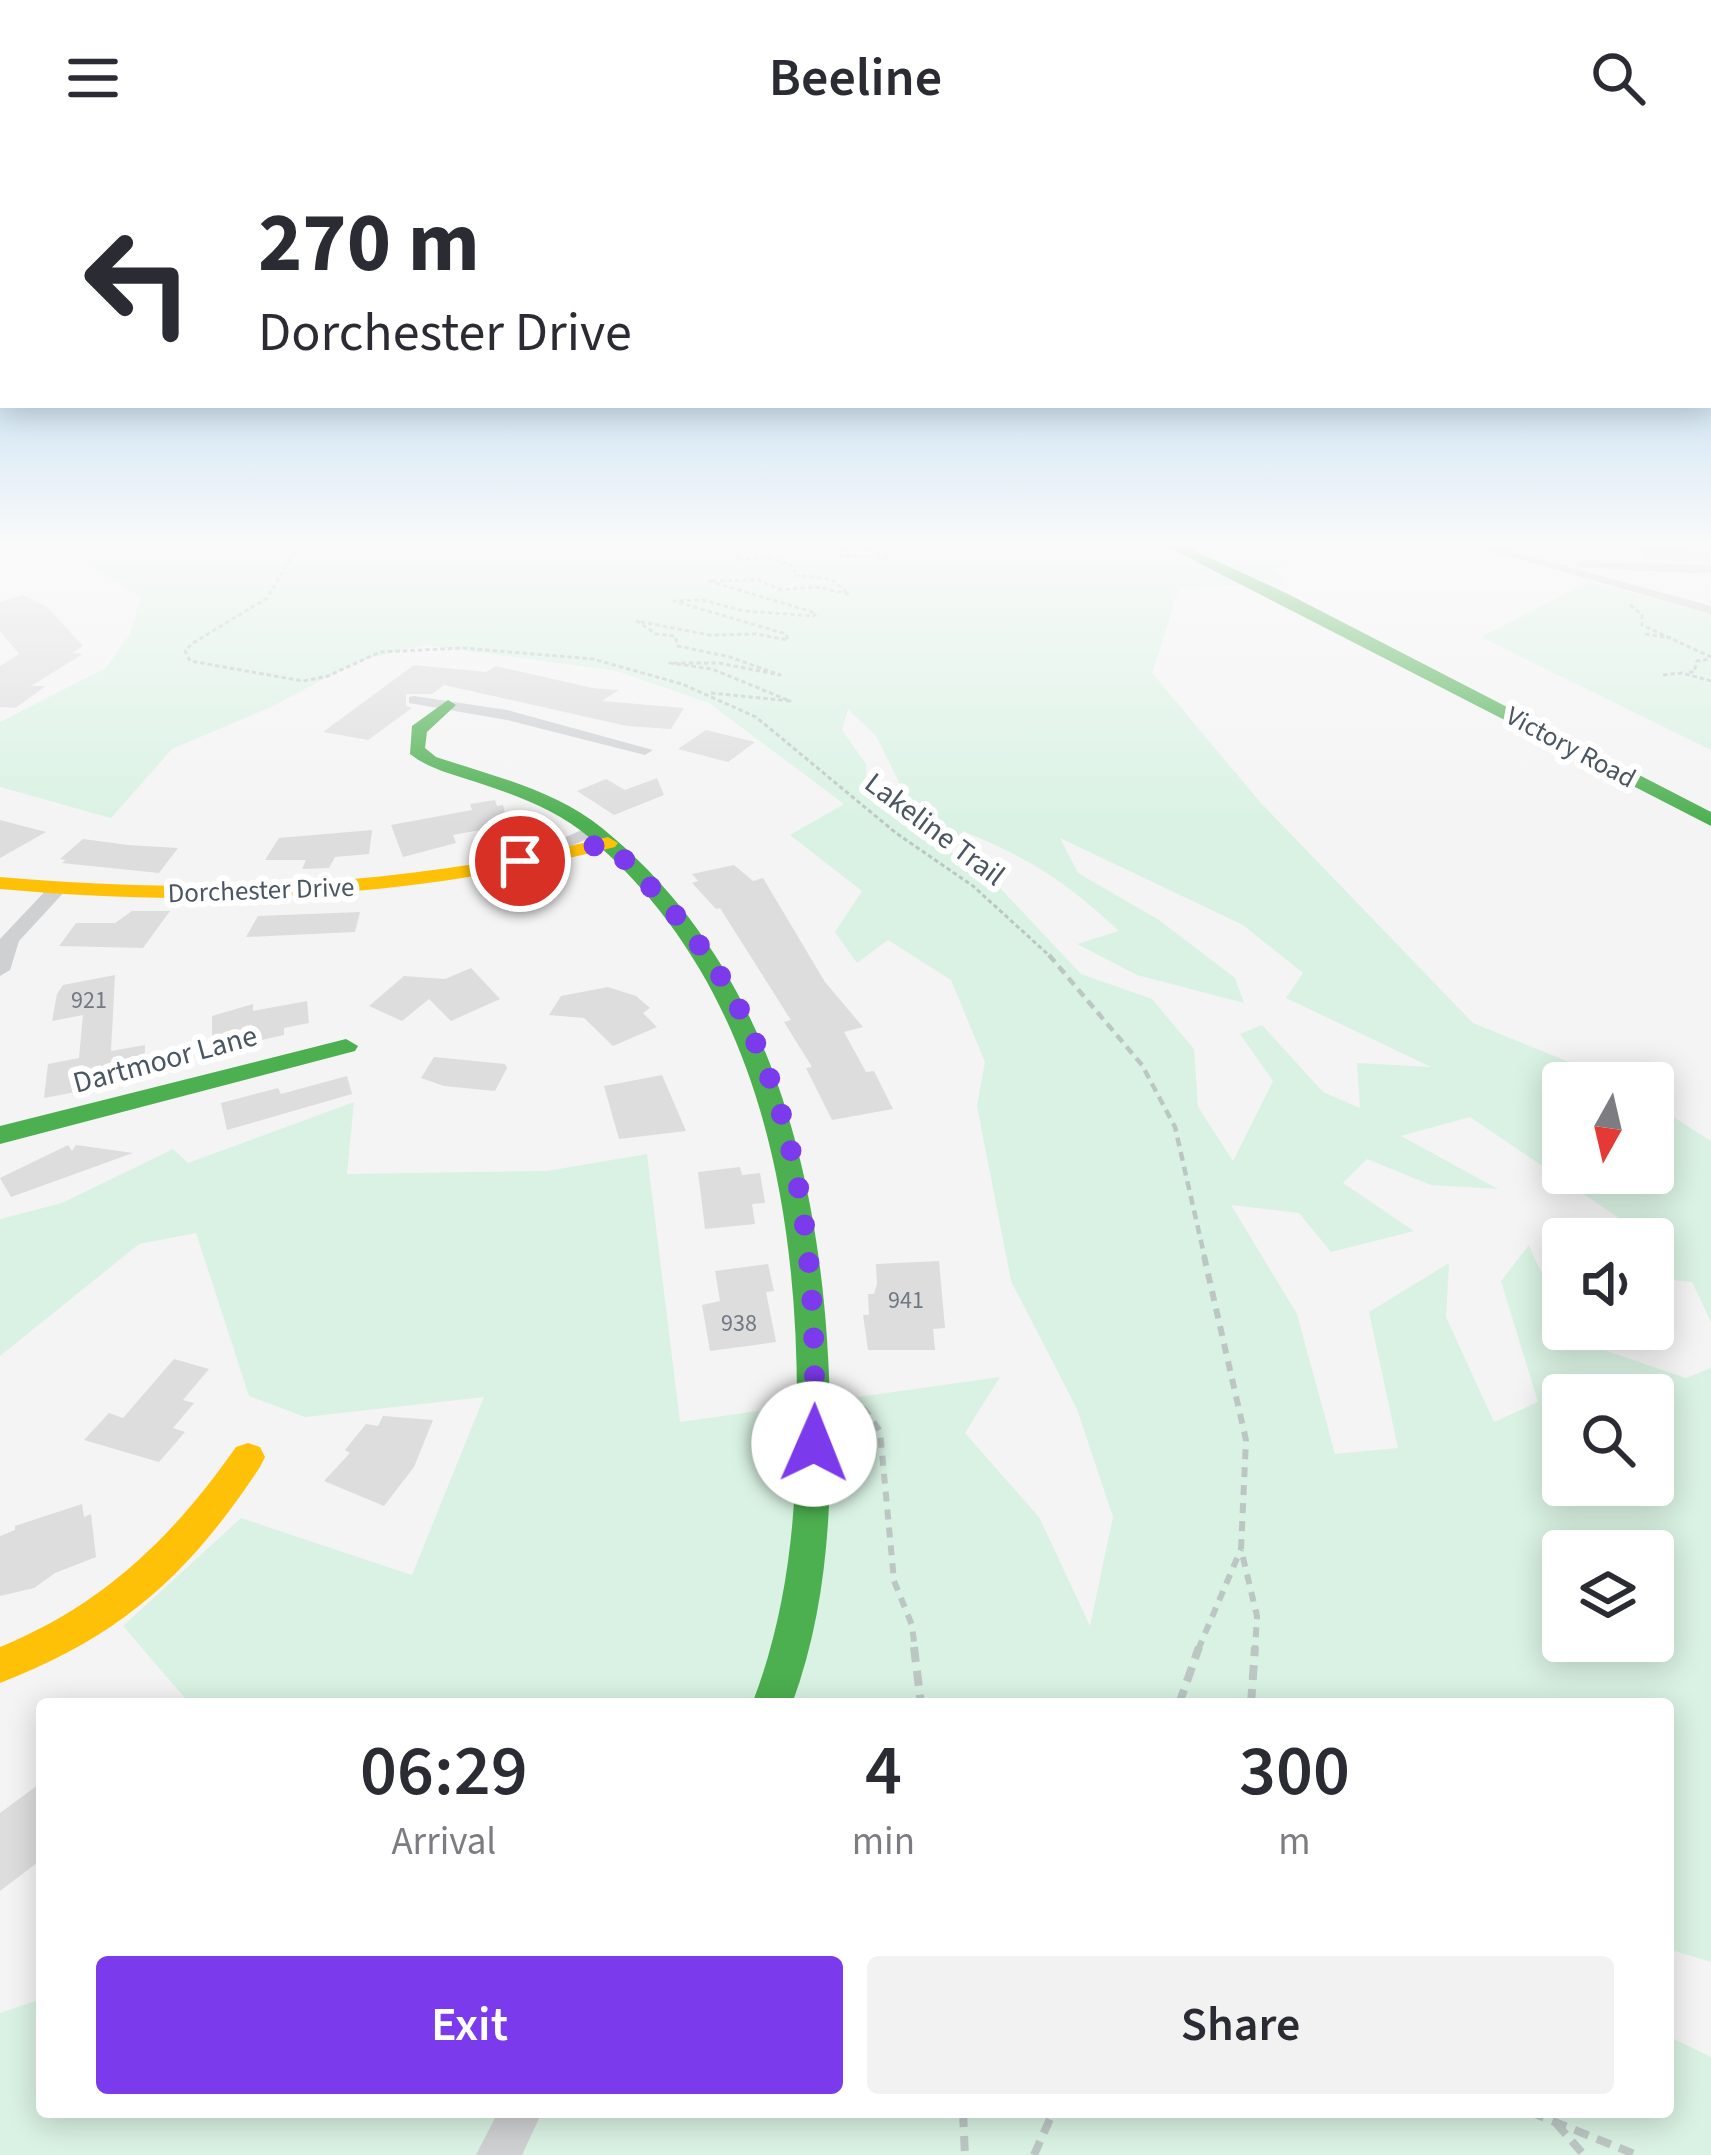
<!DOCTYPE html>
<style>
:root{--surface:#fff;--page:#f2f2f3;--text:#2b2b33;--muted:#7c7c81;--accent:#7c3aed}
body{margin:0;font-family:"Source Sans 3",sans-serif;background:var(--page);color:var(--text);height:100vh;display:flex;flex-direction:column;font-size:45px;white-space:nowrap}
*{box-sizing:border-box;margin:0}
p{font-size:39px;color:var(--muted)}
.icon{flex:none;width:66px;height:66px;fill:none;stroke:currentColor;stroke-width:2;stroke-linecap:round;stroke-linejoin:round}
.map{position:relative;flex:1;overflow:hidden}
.side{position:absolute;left:36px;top:1542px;width:1638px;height:420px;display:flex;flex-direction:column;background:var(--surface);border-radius:12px;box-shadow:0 6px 30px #0003}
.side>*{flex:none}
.top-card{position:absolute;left:0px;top:0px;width:1713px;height:252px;box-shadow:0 6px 30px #0003;background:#fff;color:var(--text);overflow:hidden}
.needle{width:78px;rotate:188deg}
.buttons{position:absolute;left:1542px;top:906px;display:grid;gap:24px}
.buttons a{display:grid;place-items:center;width:132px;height:132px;border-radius:12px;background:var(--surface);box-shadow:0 6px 30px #0003;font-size:60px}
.pin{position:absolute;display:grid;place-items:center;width:102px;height:102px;color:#fff;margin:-51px;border:6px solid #fff;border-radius:50%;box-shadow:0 3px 12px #0007}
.me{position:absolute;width:132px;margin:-66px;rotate:1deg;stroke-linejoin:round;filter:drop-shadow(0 0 9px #0008)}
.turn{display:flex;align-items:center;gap:42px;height:252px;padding:0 60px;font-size:54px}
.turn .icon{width:156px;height:156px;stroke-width:2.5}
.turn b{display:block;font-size:84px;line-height:102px}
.eta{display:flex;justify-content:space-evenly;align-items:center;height:204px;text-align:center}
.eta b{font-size:72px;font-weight:600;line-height:84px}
.primary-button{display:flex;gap:24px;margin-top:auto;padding:24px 60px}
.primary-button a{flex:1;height:138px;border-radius:12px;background:var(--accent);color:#fff;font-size:48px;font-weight:600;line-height:138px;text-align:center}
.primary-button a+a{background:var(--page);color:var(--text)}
header{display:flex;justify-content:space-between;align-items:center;height:156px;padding:0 60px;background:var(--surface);font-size:54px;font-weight:600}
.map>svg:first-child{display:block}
.green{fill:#d9f2e3;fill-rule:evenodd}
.building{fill:#ddddde}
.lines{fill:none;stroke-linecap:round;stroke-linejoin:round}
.path-far3{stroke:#bcc7c4;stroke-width:3;stroke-dasharray:4.5 3;stroke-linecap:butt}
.path-far2{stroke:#bcc7c4;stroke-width:4.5;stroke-dasharray:9 6;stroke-linecap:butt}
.path-far1{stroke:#bcc7c4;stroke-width:6;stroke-dasharray:10 8;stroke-linecap:butt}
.path{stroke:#bcc7c4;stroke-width:8;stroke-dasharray:15 9;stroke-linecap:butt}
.street{fill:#ced0d2;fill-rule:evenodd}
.fast{fill:#4caf50;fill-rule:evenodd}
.slow{fill:#ffc107;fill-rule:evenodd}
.route{stroke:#7c3aed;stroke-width:21;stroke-dasharray:0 37.8}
.labels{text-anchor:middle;stroke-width:12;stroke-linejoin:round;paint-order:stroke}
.number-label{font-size:24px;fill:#707881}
.far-street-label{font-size:27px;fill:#4a5661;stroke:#fff}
.street-label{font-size:30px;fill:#4a5661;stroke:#fff}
</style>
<header><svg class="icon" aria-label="menu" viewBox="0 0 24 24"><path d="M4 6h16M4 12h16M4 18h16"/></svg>Beeline<svg class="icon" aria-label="search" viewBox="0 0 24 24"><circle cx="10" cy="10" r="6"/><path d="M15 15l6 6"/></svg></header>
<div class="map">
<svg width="1711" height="1999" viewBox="0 0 1711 1999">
<rect width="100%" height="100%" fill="#f4f4f4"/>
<g class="green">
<path d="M 59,390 L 1260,390 L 1295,406 L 1276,413 L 1288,427 L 1179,433 L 1152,517 L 1260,646 L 1473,867 L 1621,927 L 1563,927 L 1563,1017 L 1653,1017 L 1653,948 L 1711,985 L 1711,1166 L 1692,1126 L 1653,1122 L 1653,1083 L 1643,1083 L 1644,1079 L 1470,961 L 1401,980 L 1498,1033 L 1431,1029 L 1367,1003 L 1343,1027 L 1414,1075 L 1331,1096 L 1299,1057 L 1231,1049 L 1297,1158 L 1335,1298 L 1398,1292 L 1369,1156 L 1449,1107 L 1446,1161 L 1494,1266 L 1538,1246 L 1501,1125 L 1529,1089 C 1540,1121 1563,1140 1563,1173 L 1581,1173 L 1595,1191 L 1686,1222 L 1711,1212 L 1711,1806 L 1668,1793 L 1668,1548 L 190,1548 L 123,1470 L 241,1362 L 412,1419 L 484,1241 L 305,1261 L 249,1240 L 196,1077 L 139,1088 L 0,1200 L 0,1063 L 62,1047 L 173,993 L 188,1007 L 354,946 L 347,1018 L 547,1015 L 647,998 L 680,1266 L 1000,1221 L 965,1277 L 1039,1361 L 1090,1470 L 1113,1361 L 1077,1253 L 1011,1125 L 977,950 L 985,906 L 951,824 L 888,784 L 857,807 L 835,776 L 862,735 L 790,679 L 844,648 L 709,547 L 617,515 L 424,489 L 356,506 L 271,551 L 172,593 L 111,662 L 0,631 L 0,566 L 106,512 L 129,479 L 141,442 ZM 848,553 L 876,580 L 900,628 L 867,640 L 866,608 L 842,574 ZM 963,675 C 1031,703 1065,725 1119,775 L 1077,788 L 1137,819 L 1244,847 L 1235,822 L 1159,764 L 1078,717 L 1060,682 L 1243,769 L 1303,817 L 1286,842 L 1431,911 L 1357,907 L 1360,952 L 1323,936 L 1262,869 L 1240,878 L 1273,925 L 1233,1005 L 1198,951 L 1194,893 L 1152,843 L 1081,818 L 985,716 L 950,696 ZM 1563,1239 L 1653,1239 L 1653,1329 L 1563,1329 ZM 1563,1395 L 1653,1395 L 1653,1485 L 1563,1485 Z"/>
<path d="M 1589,425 L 1711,458 L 1711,594 L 1481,481 Z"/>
<path d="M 42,1843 L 42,1956 L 1668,1956 L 1668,1880 L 1711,1901 L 1711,1999 L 0,1999 L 0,1857 Z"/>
</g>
<g class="building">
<path d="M 1637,393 L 1711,396 L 1711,406 L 1645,403 Z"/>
<path d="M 23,439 L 47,451 L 83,490 L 72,497 L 83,498 L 31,530 L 46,530 L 15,552 L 0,551 L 0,510 L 19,498 L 0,475 L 0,446 Z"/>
<path d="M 414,509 L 486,516 L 496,510 L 592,532 L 619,534 L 602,545 L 684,552 L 671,573 L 627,570 L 444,529 L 432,538 L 406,538 L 406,550 L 412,552 L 368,584 L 323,576 Z"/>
<path d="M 706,574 L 755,586 L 728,606 L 678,593 Z"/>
<path d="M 657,622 L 664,639 L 614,659 L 577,635 L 606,623 L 625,634 Z"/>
<path d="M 495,644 L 497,650 L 503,649 L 508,669 L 453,679 L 456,687 L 403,701 L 391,669 L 472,654 L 470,648 Z"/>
<path d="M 0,664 L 46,676 L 0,702 Z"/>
<path d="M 372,674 L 369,698 L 335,701 L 329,712 L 302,713 L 306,704 L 265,704 L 279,682 Z"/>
<path d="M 83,683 L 128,689 L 178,692 L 159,717 L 62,707 L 66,704 L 60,703 Z"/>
<path d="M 734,709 L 753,725 L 763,722 L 825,826 L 863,871 L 844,876 L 866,916 L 874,915 L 893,953 L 832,964 L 806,912 L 812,911 L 784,866 L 791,864 L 787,858 L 720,752 L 716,753 L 692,727 L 698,725 L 692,718 Z"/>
<path d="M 132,755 L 170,755 L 143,792 L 59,790 L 76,767 L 115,767 Z"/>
<path d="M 360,756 L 355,776 L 246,781 L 258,760 Z"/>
<path d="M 471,812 L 500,843 L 451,865 L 429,843 L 402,865 L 369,850 L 404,820 L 445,823 Z"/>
<path d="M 115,819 L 111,895 L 145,889 L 144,923 L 44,942 L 48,908 L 79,902 L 83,859 L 52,865 L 57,838 L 63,829 Z"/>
<path d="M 608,831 L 636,840 L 650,852 L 643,857 L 657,871 L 613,890 L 584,862 L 549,859 L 561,840 Z"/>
<path d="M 307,845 L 309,867 L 284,872 L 284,879 L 212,895 L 212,860 L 253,848 L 253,855 Z"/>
<path d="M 434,901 L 505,908 L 507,912 L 495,935 L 444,930 L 421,922 Z"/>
<path d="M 662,919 L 686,975 L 619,983 L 604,930 Z"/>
<path d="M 347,920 L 352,938 L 227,974 L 221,947 L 278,932 L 281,938 Z"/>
<path d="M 68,989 L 72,995 L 76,989 L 133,997 L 11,1041 L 0,1022 Z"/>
<path d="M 740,1011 L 742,1019 L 760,1017 L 765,1047 L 752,1048 L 755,1068 L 705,1073 L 698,1016 Z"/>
<path d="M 939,1105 L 945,1172 L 933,1173 L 935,1194 L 868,1194 L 863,1159 L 869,1159 L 868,1138 L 874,1138 L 877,1128 L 876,1108 Z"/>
<path d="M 768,1108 L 774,1135 L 766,1136 L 776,1186 L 710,1195 L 702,1149 L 720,1145 L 715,1115 Z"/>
<path d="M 174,1203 L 209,1213 L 183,1244 L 194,1247 L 173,1272 L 185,1276 L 159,1306 L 84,1284 L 109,1257 L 123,1262 Z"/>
<path d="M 383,1260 L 433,1264 L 414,1311 L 384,1350 L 324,1325 L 350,1297 L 345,1294 L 366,1268 L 378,1270 Z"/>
<path d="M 82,1348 L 84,1361 L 91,1358 L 96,1401 L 55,1417 L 34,1432 L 0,1440 L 0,1380 L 15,1374 L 15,1370 Z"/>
<path d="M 42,1626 L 42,1703 L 0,1735 L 0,1657 Z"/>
</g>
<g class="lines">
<g class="path-far3">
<path d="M 298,390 L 267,442 L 193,487 L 185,495 L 190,505 L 303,525 L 328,520 L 380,496 L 463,492 L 593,503 L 682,528 L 756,561 L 896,677 L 973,730 L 1052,802"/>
<path d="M 756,390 L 766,390"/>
<path d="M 805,390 L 819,391 L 824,399 L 889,401 L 865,393 L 836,394 L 837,390"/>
<path d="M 1630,449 L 1642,459 L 1642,469 L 1711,501"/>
<path d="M 1645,478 L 1671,482"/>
<path d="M 1689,516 L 1694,516 L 1697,505 L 1711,503"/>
<path d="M 1663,519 L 1682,517 L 1711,525"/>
<path d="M 711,537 L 790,545 L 712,513 L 670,507 L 719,507 L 780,519 L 730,501 L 678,490 L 675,480 L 656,478 L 637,465 L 709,479 L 756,478 L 788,484 L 786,478 L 674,445 L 703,444 L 744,455 L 814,460 L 816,457 L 709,425 L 758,424 L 781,434 L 816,431 L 849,438 L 831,423 L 794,419 L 795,411 L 769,401 L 738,404 L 735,390"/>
</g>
<path class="path-far2" d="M 1049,799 L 1142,909 L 1175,971 L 1205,1103"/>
<g class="path-far1">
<path d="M 1204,1100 L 1246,1284 L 1241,1393 L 1257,1460 L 1255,1494"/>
<path d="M 845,1247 L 864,1253 L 880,1275 L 894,1425 L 912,1469 L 915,1494"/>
<path d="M 1198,1494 L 1241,1393"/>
</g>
<g class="path">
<path d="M 914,1491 L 921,1548"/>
<path d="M 1179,1548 L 1199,1491"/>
<path d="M 1251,1548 L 1255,1491"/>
<path d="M 963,1956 L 965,1999"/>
<path d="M 1530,1956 L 1637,1999"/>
<path d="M 1556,1967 L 1584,1999"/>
<path d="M 1034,1999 L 1053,1956"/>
</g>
<g class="street">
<path d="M 1473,390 L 1492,390 L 1711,450 L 1711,458 Z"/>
<path d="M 1579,404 L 1711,410 L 1711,418 L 1575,411 Z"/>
<path d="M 414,540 L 507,554 L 653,594 L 645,599 L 507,564 L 409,547 L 409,541 Z"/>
<path d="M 593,669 L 599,670 L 599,678 L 526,709 L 514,709 L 511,705 Z"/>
<path d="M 58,727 L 67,733 L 19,785 L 10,814 L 0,820 L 0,783 L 51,729 Z"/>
<path d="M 498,1956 L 542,1956 L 522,1999 L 476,1999 Z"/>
</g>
<g class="fast">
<path d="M 1166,390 L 1184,390 L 1288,438 L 1711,656 L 1711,670 Z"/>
<path d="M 448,544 L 456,549 L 427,576 L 425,592 L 436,601 C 493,620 555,634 602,672 C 777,814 826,1039 830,1253 C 832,1354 827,1453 792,1548 L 752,1548 C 789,1453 797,1354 797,1253 C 798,1043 757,825 590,682 C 557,654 516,639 476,626 C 452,618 429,613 410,598 L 412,570 Z"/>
<path d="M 346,883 L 358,890 L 355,895 L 0,988 L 0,970 Z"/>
</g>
<g class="slow">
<path d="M 608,681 L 618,687 L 615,691 C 411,743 209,752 0,733 L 0,721 C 206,739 407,731 608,681 Z"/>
<path d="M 248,1287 L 260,1291 L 265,1301 L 260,1311 C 189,1419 121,1480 0,1527 L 0,1491 C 103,1449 173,1381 236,1291 Z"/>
</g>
</g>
<linearGradient id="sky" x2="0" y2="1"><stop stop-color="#91c6eb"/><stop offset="0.58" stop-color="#fafafa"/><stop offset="1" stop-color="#fafafa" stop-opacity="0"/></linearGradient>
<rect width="1711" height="670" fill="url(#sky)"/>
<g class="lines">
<path class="route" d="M 520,705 L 608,687 C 638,717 668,748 694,782 C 805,926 818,1114 814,1288"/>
</g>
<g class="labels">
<g class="number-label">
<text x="89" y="852">921</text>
<text x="906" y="1152">941</text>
<text x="739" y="1175">938</text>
</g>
<g class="far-street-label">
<text transform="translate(1571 591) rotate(28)" y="9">Victory Road</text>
<text transform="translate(261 734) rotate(-2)" y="9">Dorchester Drive</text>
</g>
<g class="street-label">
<text transform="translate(935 673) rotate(37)" y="10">Lakeline Trail</text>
<text transform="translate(165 903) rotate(-15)" y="10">Dartmoor Lane</text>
</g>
</g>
</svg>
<div class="buttons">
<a><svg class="needle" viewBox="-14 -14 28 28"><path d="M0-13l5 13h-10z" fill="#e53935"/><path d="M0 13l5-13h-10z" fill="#7c7c81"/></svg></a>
<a><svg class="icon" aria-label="sound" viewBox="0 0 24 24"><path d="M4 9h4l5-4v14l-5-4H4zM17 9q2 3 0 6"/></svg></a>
<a><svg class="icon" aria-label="search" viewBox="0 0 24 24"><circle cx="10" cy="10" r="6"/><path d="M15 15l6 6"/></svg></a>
<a><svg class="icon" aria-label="layers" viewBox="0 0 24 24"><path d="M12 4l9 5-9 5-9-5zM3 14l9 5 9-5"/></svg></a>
</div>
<div class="pin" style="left:520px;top:705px;background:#d93025"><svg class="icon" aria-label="arrive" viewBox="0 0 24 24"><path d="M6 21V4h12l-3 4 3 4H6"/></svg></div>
<svg class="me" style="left:814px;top:1288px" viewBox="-20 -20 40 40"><circle r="19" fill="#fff"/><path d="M0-13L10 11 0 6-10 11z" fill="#7c3aed"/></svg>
<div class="top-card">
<div class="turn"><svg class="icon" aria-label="left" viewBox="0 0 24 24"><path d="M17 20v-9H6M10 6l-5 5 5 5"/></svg><div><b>270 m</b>Dorchester Drive</div></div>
</div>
<section class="side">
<div class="eta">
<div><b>06:29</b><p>Arrival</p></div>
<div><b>4</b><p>min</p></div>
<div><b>300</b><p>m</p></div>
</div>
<div class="primary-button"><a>Exit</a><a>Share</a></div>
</section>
</div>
